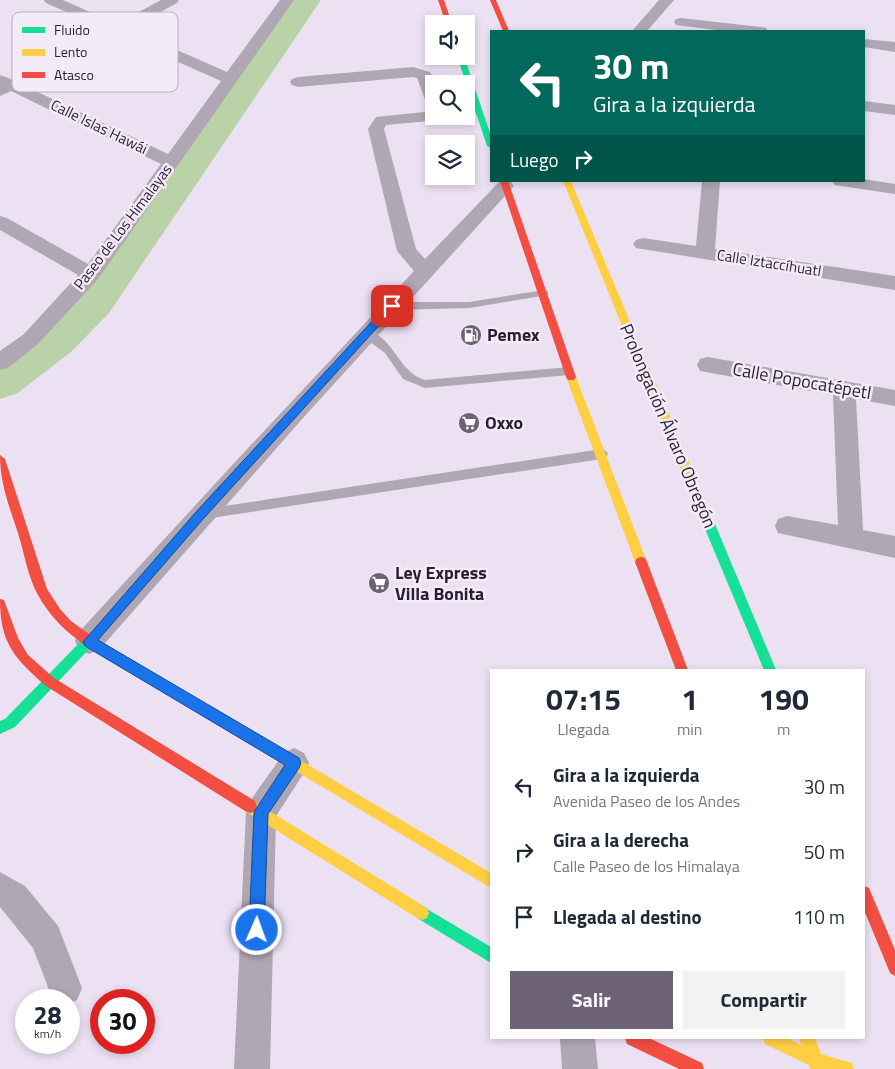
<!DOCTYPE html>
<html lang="es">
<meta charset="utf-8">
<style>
:root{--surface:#fff;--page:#f2f2f3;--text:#1f2937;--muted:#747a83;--accent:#6e6276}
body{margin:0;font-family:"Titillium Web",sans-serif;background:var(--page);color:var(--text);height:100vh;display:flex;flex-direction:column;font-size:19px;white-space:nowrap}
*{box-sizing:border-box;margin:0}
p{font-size:16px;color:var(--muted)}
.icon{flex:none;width:28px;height:28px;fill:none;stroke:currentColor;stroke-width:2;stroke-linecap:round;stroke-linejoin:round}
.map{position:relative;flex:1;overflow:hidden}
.sheet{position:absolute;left:490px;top:669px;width:375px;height:370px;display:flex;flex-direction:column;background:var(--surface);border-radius:0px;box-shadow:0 2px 8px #0003}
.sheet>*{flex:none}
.top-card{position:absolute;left:490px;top:30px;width:375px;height:152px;border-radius:0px;box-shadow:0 2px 8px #0003;background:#00695c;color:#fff;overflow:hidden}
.fabs{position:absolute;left:425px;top:15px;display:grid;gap:10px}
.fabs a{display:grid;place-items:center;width:50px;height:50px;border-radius:0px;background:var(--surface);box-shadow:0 2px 8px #0003;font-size:25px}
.speed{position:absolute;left:15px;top:989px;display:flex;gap:10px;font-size:25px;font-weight:700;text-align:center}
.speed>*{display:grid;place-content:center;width:65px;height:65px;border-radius:50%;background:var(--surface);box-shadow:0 2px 8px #0003;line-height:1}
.speed small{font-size:12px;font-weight:400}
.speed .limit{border:8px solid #d22;background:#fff;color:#111}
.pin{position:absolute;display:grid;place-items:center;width:42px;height:42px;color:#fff;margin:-21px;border-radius:10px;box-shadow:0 2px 8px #0006}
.me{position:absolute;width:55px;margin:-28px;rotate:2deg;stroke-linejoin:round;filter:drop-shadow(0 0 4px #0008)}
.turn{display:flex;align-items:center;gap:18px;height:105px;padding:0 20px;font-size:22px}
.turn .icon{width:65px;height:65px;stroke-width:2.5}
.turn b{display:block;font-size:35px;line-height:42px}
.then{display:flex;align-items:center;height:48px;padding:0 20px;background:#0003;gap:10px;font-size:19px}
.eta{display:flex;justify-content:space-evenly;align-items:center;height:85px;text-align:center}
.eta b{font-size:30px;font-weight:700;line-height:35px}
.primary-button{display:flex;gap:10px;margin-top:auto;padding:10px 20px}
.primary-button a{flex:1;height:58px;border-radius:0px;background:var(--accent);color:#fff;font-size:20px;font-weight:700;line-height:58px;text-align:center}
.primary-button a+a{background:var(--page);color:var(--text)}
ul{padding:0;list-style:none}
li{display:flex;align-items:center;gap:15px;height:65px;padding:0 20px}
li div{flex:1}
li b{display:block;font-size:19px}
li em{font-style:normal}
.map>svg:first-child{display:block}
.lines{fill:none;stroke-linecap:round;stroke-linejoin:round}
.river{fill:#bad2a7;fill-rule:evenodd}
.lane{fill:#afa7b3;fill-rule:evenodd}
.street{fill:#afa7b3;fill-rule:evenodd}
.fast{fill:#16e098;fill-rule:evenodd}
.slow{fill:#ffcf43;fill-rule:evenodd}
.jam{fill:#f24e42;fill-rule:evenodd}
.route{fill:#1a73e8;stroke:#114b97}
.labels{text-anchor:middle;stroke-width:5;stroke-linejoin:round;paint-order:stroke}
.far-street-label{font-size:15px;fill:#2a1d32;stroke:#f3ecf8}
.poi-label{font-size:18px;font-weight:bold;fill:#2a1d32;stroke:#f3ecf8;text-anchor:start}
.street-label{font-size:18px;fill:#2a1d32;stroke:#f3ecf8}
.key{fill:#f3ecf8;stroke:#b7aebd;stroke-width:1}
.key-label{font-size:14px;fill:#2a1d32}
</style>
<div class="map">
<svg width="895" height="1069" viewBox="0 0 895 1069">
<rect width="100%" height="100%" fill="#ece1f3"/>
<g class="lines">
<path class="river" d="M 289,0 L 321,0 L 109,313 L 72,351 L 18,393 L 0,399 L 0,354 L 38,327 L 77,291 Z"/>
<g class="lane">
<path d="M 544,290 L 548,291 L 548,295 L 469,308 L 392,310 L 387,306 L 392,302 L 469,302 Z"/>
<path d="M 366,329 C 395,338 399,373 425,380 L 569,367 L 574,371 L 569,375 L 425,388 L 403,379 L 385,353 L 362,336 L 361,333 L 362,330 Z"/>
<path d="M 602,449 L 606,451 L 608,454 L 606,457 L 602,459 L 204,519 L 200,518 L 198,514 L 200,510 L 204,509 Z"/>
</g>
<g class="street">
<path d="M 44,0 L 63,0 L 117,24 L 161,0 L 179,0 L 177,3 L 129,29 L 227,72 L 280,0 L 294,0 L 98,279 L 38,344 L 8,368 L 0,370 L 0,351 L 24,334 L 78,275 L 0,230 L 0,216 L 7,218 L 88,264 L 161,164 L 11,91 L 0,96 L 0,75 L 11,79 L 105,29 L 46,3 ZM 117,35 L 221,81 L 168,154 L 23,85 Z"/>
<path d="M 659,0 L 674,0 L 647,31 L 632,31 Z"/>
<path d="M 681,18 L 761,27 L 766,28 L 768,31 L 724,31 L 676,25 L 674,22 L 676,19 Z"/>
<path d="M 864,39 L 895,42 L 895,52 L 864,47 Z"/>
<path d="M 413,67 L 430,72 C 438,84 434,101 434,116 L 438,116 L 429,121 L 386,125 L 384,129 L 416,249 L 425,259 L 499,182 L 511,182 L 514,186 L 303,418 L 99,650 L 89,654 L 79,650 L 75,641 L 79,632 L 235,462 L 414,271 L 397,251 L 368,129 L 376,117 L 424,112 L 432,106 L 428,105 L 426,102 L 417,78 L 413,77 L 298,87 L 292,85 L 290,82 L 292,79 L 298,77 Z"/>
<path d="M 864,101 L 895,105 L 895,115 L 864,111 Z"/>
<path d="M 864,179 L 895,184 L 895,194 L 841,186 L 835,185 L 832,181 L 864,181 Z"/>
<path d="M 702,181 L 720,181 L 715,249 L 895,276 L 895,290 L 636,248 L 633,244 L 636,240 L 643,238 L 696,246 Z"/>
<path d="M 708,357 L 895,390 L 895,406 L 856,399 L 863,530 L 895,536 L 895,558 L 778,533 L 775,526 L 778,519 L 787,516 L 838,525 L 833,395 L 700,371 L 697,365 L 700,359 Z"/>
<path d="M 294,748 L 304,753 L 309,763 L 304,773 L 276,816 L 270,1069 L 234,1069 L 246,812 L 250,801 L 284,753 Z"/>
<path d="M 0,872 L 25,886 L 58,926 L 82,988 L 77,1000 L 69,1004 L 69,1000 L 53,1000 L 33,948 L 0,907 Z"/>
<path d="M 560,1038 L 595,1038 L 598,1069 L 562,1069 Z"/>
</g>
<g class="fast">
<path d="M 457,56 L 464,56 L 491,136 L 491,148 L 487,146 Z"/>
<path d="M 706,512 L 710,514 L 712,517 L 776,670 L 764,670 L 700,517 L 702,514 Z"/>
<path d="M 89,635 L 93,637 L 95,641 L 93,645 L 15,727 L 0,734 L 0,721 L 5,719 L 85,637 Z"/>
<path d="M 422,906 L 491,947 L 491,963 L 417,918 L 415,913 L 417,908 Z"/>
</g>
<g class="slow">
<path d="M 563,181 L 571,181 L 712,517 L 710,520 L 702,520 L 700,517 Z"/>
<path d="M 571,373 L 576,377 L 647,562 L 645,566 L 641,567 L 637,566 L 635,562 L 566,377 Z"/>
<path d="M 151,672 L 491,873 L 491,888 L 147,682 L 145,678 L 147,674 Z"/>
<path d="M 250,799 L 427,908 L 429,913 L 427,918 L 422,920 L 417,918 L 245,811 L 243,806 L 245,801 Z"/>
<path d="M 763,1038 L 787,1038 L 801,1045 L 799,1038 L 815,1038 L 821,1054 L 852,1063 L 854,1069 L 810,1069 L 809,1065 L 765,1044 Z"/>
</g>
<g class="jam">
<path d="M 438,0 L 444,0 L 452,24 L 446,24 Z"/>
<path d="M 490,0 L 496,0 L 509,31 L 503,31 Z"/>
<path d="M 500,181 L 508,181 L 576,377 L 574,380 L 568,380 L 566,377 Z"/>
<path d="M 0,455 L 5,459 L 47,589 L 60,609 L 71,621 L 93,637 L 155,674 L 157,678 L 155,682 L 151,684 L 147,682 C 105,657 62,639 38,595 C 28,578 24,552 18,533 C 9,506 0,483 0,455 Z"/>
<path d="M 641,557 L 645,558 L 647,562 L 688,670 L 676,670 L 635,562 L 637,558 Z"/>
<path d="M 0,599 L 4,600 L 18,638 L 28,655 L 54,678 L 255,801 L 257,806 L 255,811 L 250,813 L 245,811 L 46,686 C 14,658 0,643 0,599 Z"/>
<path d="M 864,886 L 869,888 L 895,950 L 895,976 L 890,973 L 864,910 Z"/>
<path d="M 625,1038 L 649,1038 L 702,1063 L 704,1069 L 679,1069 L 627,1044 Z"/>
</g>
</g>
<path class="route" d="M 392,303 L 396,306 L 395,308 L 204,518 L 98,640 L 299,758 L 301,763 L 299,768 L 268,814 L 264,930 L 262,936 L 257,938 L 252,936 L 249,930 L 254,812 L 285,765 L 85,646 L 83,642 L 196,512 L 388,304 Z"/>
<defs>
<g id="fuel-disc" transform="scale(1.125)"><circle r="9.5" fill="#6e6276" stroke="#f3ecf8"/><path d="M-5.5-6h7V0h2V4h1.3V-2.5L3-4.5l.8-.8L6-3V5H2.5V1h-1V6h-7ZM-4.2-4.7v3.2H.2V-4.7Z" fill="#fff"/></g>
<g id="supermarket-disc" transform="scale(1.125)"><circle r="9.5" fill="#6e6276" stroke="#f3ecf8"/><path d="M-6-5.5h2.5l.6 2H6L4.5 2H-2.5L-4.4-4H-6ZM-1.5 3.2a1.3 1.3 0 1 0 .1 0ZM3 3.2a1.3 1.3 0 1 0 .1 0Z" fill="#fff"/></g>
</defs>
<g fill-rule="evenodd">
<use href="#fuel-disc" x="471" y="335"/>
<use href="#supermarket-disc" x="469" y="423"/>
<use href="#supermarket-disc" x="379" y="583"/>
</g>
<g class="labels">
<g class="far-street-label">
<text transform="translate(99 127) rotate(26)" y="5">Calle Islas Hawái</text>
<text transform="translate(123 227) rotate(-53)" y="5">Paseo de Los Himalayas</text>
<text transform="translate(769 263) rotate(9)" y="5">Calle Iztaccíhuatl</text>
</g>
<g class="poi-label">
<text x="487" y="341">Pemex</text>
<text x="485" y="429">Oxxo</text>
<text x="395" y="579">Ley Express<tspan x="395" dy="21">Villa Bonita</tspan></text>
</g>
<g class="street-label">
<text transform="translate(802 381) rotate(10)" y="6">Calle Popocatépetl</text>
<text transform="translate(668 426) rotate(67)" y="6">Prolongación Álvaro Obregón</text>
</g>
</g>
<rect x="12" y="12" width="166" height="80" rx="8" class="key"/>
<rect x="22" y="27" width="23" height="6" fill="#16e098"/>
<rect x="22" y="49" width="23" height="7" fill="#ffcf43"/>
<rect x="22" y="72" width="23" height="6" fill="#f24e42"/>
<g class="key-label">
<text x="54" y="35">Fluido</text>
<text x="54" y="57">Lento</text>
<text x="54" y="80">Atasco</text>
</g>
</svg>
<div class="fabs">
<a><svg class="icon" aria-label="sound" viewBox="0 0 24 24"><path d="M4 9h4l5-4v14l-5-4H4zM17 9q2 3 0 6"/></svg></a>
<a><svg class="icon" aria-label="search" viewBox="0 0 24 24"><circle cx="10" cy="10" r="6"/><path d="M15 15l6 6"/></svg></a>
<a><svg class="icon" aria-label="layers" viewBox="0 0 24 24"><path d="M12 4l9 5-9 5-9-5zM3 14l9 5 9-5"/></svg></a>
</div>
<div class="speed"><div>28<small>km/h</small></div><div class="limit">30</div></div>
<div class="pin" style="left:392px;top:306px;background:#d93025"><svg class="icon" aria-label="arrive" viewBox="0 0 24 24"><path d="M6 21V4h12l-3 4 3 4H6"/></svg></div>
<svg class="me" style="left:257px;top:930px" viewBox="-20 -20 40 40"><circle r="17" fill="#1a73e8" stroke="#fff" stroke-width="3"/><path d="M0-11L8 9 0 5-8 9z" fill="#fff"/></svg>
<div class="top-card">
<div class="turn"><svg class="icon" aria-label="left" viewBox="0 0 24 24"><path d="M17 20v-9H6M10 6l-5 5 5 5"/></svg><div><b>30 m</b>Gira a la izquierda</div></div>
<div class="then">Luego<svg class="icon" aria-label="right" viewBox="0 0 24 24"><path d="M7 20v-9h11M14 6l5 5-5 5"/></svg></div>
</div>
<section class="sheet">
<div class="eta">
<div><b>07:15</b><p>Llegada</p></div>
<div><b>1</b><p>min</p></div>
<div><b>190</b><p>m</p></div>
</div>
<ul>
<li><svg class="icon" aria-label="left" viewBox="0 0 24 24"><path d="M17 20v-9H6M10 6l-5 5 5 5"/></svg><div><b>Gira a la izquierda</b><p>Avenida Paseo de los Andes</p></div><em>30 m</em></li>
<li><svg class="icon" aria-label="right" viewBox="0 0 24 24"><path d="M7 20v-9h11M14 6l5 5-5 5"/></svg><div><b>Gira a la derecha</b><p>Calle Paseo de los Himalaya</p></div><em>50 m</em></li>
<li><svg class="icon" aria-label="arrive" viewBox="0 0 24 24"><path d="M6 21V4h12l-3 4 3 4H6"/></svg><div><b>Llegada al destino</b></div><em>110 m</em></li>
</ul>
<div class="primary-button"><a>Salir</a><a>Compartir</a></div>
</section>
</div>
